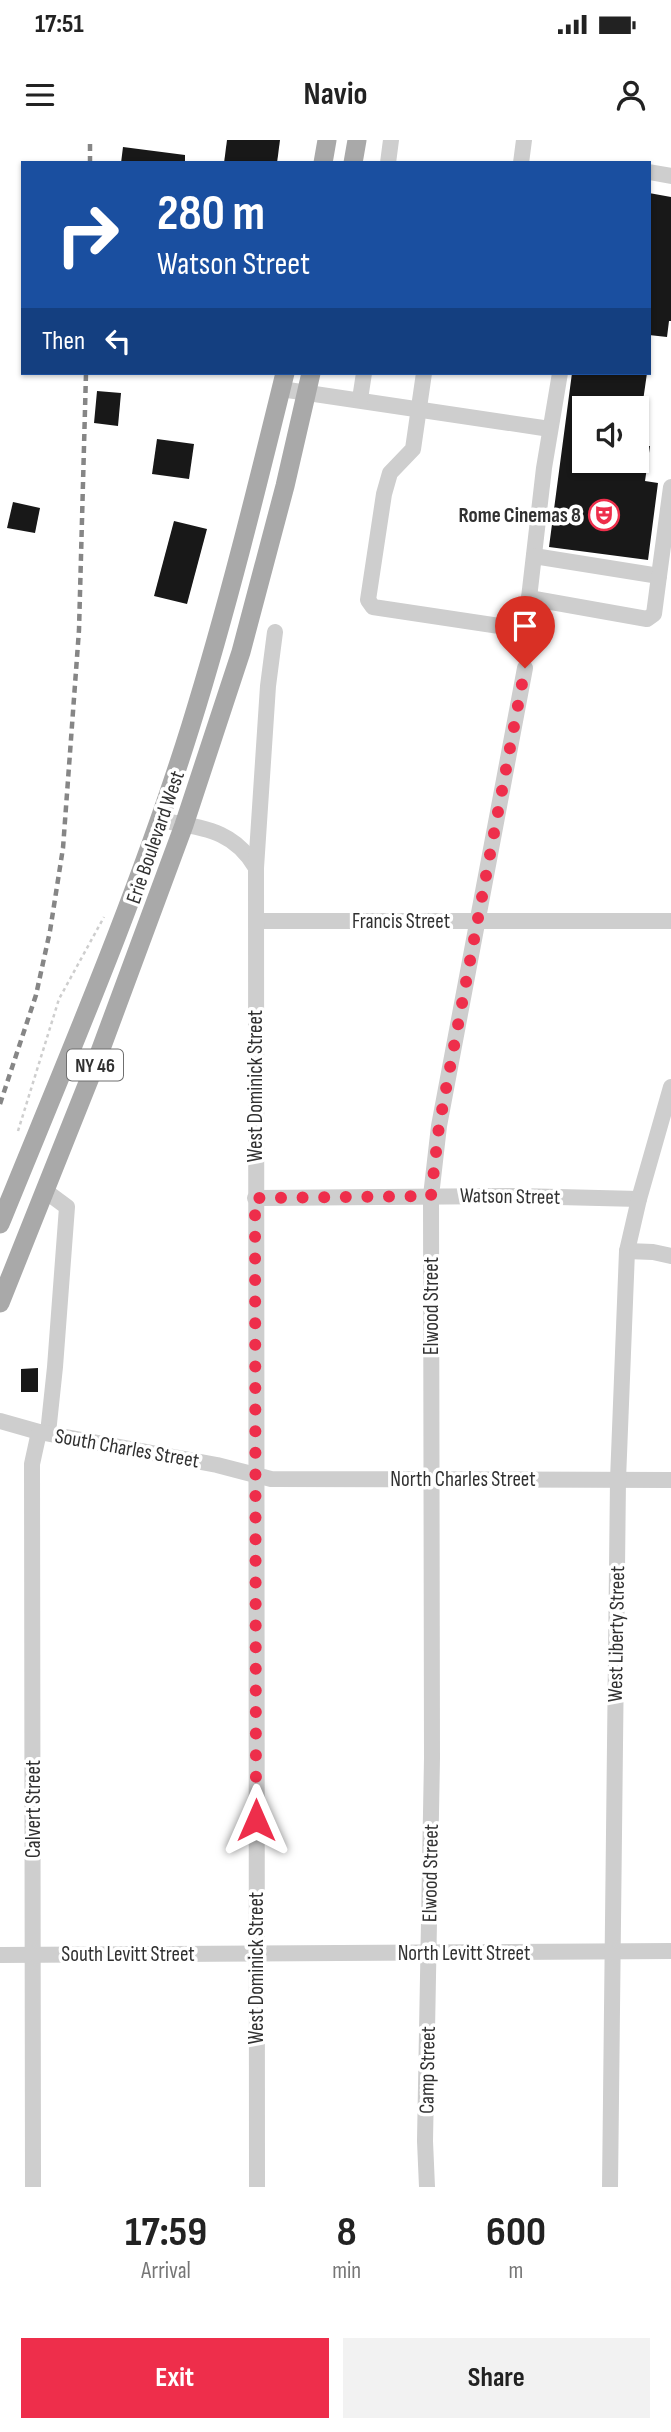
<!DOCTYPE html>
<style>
:root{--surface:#fff;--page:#f2f2f2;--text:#222;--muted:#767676;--accent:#ee2e4b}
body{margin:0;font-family:"Sofia Sans Condensed",sans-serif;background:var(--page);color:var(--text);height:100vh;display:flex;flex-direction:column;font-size:26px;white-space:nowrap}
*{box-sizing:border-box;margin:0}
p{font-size:23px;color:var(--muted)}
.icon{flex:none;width:38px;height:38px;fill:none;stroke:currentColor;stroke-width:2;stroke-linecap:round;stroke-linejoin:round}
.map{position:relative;height:2047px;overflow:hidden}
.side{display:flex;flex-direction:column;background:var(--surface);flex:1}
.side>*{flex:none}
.banner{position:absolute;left:21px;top:21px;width:630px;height:214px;border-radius:0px;box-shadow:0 2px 5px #0004;background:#1a4fa0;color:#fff;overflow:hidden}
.buttons{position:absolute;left:572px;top:256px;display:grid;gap:14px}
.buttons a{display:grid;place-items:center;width:77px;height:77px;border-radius:0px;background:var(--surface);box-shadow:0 2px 5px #0004;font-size:35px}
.pin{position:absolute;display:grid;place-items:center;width:60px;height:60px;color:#fff;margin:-72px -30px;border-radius:50% 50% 50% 0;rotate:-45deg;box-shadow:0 0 7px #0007}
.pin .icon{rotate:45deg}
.me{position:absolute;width:77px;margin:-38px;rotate:0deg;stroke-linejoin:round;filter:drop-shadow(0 0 5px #0008)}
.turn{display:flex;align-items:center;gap:24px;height:147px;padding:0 21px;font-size:32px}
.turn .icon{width:91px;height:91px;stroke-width:2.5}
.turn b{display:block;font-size:49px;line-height:60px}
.then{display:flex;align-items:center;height:66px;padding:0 21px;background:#0003;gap:14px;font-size:26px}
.eta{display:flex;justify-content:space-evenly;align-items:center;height:119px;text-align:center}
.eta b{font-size:42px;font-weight:700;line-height:49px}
.action{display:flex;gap:14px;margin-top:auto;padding:14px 21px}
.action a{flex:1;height:80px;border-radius:0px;background:var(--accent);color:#fff;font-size:28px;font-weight:700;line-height:80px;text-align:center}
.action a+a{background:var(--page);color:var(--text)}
.status{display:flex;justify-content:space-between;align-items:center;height:49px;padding:0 35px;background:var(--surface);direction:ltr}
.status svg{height:19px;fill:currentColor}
header{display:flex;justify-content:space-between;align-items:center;height:91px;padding:0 21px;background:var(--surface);font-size:32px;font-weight:700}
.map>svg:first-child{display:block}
.building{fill:#181818}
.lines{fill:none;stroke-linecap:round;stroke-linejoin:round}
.path{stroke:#cecece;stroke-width:2.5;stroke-dasharray:3.5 3.5;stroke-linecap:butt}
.minor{stroke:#cecece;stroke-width:16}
.major{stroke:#a9a9a9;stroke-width:19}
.rail{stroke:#868686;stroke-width:4.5;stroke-dasharray:7 5;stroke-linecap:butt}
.route{stroke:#ee2e4b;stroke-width:12;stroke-dasharray:0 21.6}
.labels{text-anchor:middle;stroke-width:7;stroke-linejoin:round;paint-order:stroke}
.shield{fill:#fff;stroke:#6f6f6f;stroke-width:2}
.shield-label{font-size:19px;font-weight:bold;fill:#313131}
.poi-label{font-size:21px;font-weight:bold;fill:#313131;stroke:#fff;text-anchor:end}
.street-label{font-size:21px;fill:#313131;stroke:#fff}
</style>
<div class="status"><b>17:51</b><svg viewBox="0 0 49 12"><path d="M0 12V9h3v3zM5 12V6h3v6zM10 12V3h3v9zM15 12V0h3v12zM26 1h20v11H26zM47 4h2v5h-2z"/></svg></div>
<header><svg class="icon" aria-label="menu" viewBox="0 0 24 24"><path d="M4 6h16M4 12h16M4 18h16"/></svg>Navio<svg class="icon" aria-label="person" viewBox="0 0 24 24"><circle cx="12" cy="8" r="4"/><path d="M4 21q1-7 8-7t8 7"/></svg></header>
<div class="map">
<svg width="671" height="2047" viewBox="0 0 671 2047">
<rect width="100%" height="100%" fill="#fff"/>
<g class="building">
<path d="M 227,0 L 280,0 L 277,23 L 224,23 Z"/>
<path d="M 123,7 L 185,15 L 185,23 L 121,23 Z"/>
<path d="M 649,53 L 671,57 L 671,181 L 669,181 L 667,197 L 649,195 Z"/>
<path d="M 572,233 L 647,233 L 642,268 L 584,268 L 584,320 L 637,320 L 637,269 L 649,271 L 645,306 L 650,306 L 645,341 L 658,343 L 648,420 L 549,407 Z"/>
<path d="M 97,251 L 121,253 L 118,286 L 94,283 Z"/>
<path d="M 157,299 L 194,304 L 189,339 L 152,334 Z"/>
<path d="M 13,362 L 40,368 L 35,393 L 7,388 Z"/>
<path d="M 174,381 L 207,389 L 187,464 L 154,456 Z"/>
<path d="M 38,1228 L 38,1252 L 21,1252 L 21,1229 Z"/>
</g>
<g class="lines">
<path class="path" d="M 18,991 L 59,859 L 104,777"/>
<g class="minor">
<path d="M 388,23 L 391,0"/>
<path d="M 521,23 L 524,0"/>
<path d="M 649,32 L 671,36"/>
<path d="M 424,233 L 413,309 L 390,333 L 384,354 L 368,460 L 373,467 L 506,487 C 527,485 525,476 529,458 L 544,328 L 560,233"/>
<path d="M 281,249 L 550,289"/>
<path d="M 360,259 L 364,233"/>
<path d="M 534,416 L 659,436 L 671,347"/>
<path d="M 529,458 L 647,479 L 654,474 L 659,436"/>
<path d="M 159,680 C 200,688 233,688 256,728"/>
<path d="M 257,781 L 671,781"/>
<path d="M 44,1050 L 67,1067 L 55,1227 L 48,1293"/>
<path d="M 255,1058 L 518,1056 L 639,1059"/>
<path d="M 627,1111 L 653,1112 L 671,1116"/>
<path d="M 0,1281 L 39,1292 L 217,1325 L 271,1339 L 671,1340"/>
<path d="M 0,1815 L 671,1811"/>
<path d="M 33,2047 L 32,1324 L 39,1292"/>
<path d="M 257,2047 L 256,728 L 268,546 L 275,492"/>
<path d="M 427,2047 L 425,2001 L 432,1618 L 431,1056 L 439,986 L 525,528"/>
<path d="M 610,2047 L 618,1340 L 627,1111 L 639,1059 L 671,947"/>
</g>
<g class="major">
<path d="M 323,23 L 327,0"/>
<path d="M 353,23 L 357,0"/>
<path d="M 0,1084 C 67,919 138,755 191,585 C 227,469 256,351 285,233"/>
<path d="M 0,1163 L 95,925 L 184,685 L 241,512 L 285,346 L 311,233"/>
</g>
<g class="rail">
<path d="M 90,23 L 90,0"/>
<path d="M 0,964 L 36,855 L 50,791 L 63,708 L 79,490 L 86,233"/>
</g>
</g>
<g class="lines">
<path class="route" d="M 256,1680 L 255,1058 L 431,1056 L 439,986 L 525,528"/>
</g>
<defs>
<g id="theatre-ring" transform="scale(1.575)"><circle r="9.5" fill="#fff" stroke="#ee2e4b" stroke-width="1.5"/><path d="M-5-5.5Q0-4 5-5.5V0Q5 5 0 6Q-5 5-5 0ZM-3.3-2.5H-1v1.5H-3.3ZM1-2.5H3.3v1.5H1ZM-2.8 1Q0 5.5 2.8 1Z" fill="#ee2e4b"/></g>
</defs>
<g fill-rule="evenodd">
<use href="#theatre-ring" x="604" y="375"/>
</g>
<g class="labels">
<rect class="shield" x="67" y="909.5" width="56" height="31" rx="5"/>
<g class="shield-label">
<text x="95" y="932">NY 46</text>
</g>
<g class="poi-label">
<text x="581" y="382">Rome Cinemas 8</text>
</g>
<g class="street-label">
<text transform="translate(155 697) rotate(-71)" y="7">Erie Boulevard West</text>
<text x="401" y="788">Francis Street</text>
<text transform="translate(255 946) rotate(-90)" y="7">West Dominick Street</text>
<text transform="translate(510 1056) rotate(1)" y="7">Watson Street</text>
<text transform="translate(431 1166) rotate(-90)" y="7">Elwood Street</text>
<text transform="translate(127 1308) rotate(10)" y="7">South Charles Street</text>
<text x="463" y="1346">North Charles Street</text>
<text transform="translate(616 1494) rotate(-89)" y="7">West Liberty Street</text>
<text transform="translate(33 1669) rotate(-90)" y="7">Calvert Street</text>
<text transform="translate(430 1733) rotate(-89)" y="7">Elwood Street</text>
<text x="464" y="1820">North Levitt Street</text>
<text x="128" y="1821">South Levitt Street</text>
<text transform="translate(256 1828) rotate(-90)" y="7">West Dominick Street</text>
<text transform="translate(427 1930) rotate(-89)" y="7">Camp Street</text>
</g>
</g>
</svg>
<div class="buttons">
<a><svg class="icon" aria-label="sound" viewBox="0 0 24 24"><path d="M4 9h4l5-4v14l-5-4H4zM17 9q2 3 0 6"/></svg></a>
</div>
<div class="pin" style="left:525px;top:528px;background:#d93025"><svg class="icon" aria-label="arrive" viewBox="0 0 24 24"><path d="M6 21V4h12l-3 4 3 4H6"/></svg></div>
<svg class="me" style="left:256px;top:1680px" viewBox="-20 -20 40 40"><path d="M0-17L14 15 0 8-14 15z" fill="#ee2e4b" stroke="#fff" stroke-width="4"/></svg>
<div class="banner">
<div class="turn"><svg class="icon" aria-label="right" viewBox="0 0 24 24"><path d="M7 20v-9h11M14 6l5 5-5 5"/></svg><div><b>280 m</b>Watson Street</div></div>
<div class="then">Then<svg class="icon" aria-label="left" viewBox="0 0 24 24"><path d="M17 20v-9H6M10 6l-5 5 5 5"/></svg></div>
</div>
</div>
<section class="side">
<div class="eta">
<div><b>17:59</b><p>Arrival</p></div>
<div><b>8</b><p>min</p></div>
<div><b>600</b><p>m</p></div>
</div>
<div class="action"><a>Exit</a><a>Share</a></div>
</section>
